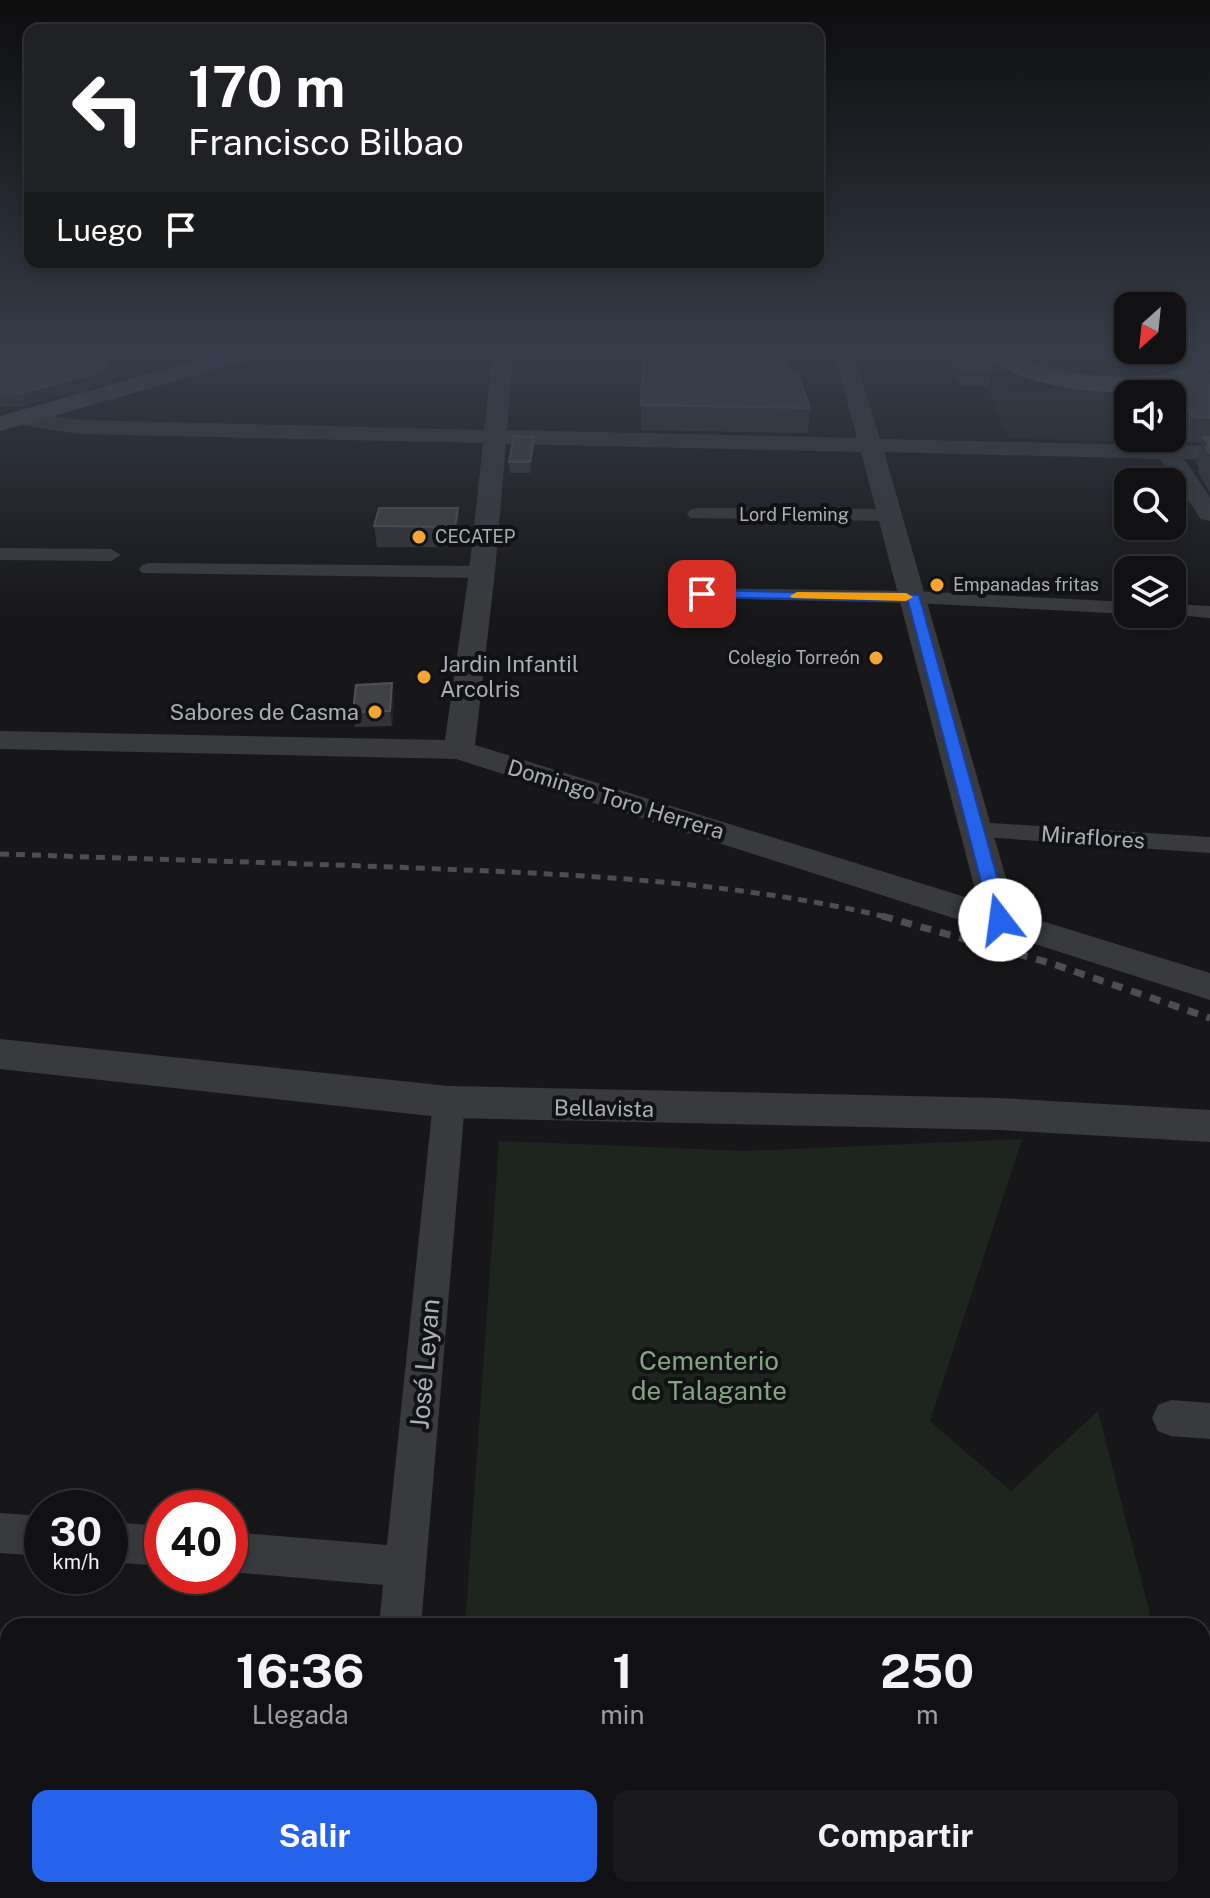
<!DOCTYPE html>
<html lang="es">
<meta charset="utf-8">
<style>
:root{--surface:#111113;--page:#1a1a1c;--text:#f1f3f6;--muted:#9c9da0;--line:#303133;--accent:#2563eb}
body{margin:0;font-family:"Public Sans",sans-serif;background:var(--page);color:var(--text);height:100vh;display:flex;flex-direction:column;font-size:30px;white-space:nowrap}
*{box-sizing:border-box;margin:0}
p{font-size:26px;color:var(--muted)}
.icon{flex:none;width:44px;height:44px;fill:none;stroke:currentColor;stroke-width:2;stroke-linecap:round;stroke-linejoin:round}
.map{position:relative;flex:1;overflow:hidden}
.details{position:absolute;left:0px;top:1618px;width:1210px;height:280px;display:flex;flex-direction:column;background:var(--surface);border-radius:24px 24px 0 0;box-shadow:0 4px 12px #0003,0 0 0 2px var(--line)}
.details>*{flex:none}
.hud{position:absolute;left:24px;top:24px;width:800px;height:244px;border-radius:16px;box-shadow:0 4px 12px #0003,0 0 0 2px var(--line);background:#202124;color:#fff;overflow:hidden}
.needle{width:52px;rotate:207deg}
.fabs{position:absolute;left:1114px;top:292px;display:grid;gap:16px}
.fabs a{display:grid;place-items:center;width:72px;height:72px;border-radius:16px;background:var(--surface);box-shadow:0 4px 12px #0003,0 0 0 2px var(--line);font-size:40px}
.speed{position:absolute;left:24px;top:1490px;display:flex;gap:16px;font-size:40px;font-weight:700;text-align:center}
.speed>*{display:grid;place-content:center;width:104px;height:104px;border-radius:50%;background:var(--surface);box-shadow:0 4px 12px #0003,0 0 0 2px var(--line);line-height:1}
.speed small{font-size:20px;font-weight:400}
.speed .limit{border:12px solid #d22;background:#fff;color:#111}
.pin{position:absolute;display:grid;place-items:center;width:68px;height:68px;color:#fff;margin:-34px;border-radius:16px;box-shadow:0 4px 12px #0006}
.me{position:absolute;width:88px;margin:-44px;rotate:345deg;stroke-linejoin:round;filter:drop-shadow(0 0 6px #0008)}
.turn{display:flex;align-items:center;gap:28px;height:168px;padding:0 32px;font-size:36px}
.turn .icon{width:104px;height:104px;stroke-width:2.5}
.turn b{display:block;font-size:56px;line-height:68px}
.then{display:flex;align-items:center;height:76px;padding:0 32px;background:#0003;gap:16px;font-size:30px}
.eta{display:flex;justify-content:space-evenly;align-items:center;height:136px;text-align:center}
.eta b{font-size:48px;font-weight:700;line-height:56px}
.action{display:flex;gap:16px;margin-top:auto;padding:16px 32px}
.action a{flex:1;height:92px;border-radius:16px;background:var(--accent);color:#fff;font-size:32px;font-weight:700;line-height:92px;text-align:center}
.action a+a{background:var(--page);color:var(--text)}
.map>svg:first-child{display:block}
.built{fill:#232326}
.green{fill:#1d251e}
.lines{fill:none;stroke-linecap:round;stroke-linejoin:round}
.minor{fill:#383a3e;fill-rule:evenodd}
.tertiary{fill:#383a3e;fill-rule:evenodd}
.secondary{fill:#46494f;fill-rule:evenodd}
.primary{fill:#54575e;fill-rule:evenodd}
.rail-far1{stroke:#4b4e54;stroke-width:5;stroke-dasharray:9 7;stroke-linecap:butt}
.rail{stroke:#4b4e54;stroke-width:7;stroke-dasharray:11 9;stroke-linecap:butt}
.wall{fill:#333337}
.shaded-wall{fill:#222225}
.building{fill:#404145;stroke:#505257;stroke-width:2}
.route{fill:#2563eb;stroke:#184099;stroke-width:2}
.slow{fill:#f59e0b}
.poi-dot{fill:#f5a534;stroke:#121214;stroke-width:3}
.labels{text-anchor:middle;stroke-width:8;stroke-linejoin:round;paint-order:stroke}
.far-street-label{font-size:18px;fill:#a9afb9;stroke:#121214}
.far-poi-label{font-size:18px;fill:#a9afb9;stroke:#121214;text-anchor:start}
.poi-label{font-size:22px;fill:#a9afb9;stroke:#121214;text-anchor:start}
.street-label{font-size:22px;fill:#a9afb9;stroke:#121214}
.near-park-label{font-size:26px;fill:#81a580;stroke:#121214}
.near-street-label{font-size:26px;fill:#a9afb9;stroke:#121214}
</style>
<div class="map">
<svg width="1210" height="1898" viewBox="0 0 1210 1898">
<rect width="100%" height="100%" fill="#171719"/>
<path class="built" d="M 987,387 L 1104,390 L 1128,426 L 1128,438 L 1136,439 L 1132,442 L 1008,438 Z"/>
<g class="green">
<path d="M 1004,351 L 1189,351 L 1186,365 C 1155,386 1085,381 1050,373 C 1034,369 1018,358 1004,351 Z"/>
<path d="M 1022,1139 L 930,1421 L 1011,1491 L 1098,1411 L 1153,1626 L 465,1626 L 499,1141 L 747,1151 Z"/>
<path d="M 1202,1813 L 1210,1843 L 1210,1898 L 447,1898 L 447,1890 L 1202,1890 Z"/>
</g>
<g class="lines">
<g class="minor">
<path d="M 697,508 L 890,509 L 900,515 L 890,521 L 690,518 L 687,514 L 690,510 Z"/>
<path d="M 0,548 L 111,549 L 121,555 L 111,561 L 0,560 Z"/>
<path d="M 149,563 L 482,566 L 492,572 L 482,578 L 142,573 L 139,569 L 142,565 Z"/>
<path d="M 702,588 L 914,591 L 1128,602 L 1129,614 L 914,603 L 695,598 L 692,594 L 695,590 Z"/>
<path d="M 1172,604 L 1210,606 L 1210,618 L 1165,614 L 1172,614 Z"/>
<path d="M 976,822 L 1210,837 L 1210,853 L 967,836 L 963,830 L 967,824 Z"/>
<path d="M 449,1090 L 460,1093 L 465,1102 L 421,1626 L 379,1626 L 383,1585 L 230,1572 L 230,1532 L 387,1545 L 433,1102 L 438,1093 Z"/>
<path d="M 1171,1400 L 1210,1403 L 1210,1439 L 1171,1436 L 1158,1431 L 1152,1418 L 1158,1405 Z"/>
<path d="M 0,1513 L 42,1516 L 42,1556 L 0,1553 Z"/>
<path d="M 110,1522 L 162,1526 L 162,1566 L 110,1562 Z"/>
<path d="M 352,1890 L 400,1890 L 399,1898 L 351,1898 Z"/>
</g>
<g class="tertiary">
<path d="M 493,351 L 513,351 L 507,430 L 857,438 L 833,351 L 853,351 L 880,439 L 1150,445 L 1146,438 L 1168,438 L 1174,445 L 1210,446 L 1210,460 L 1184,459 L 1210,497 L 1210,521 L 1201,519 L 1160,459 L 884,452 L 1016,913 L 1210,973 L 1210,1000 L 456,759 L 0,749 L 0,731 L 445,740 L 469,572 L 483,443 L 80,434 L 20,425 L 9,418 L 20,411 L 80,420 L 484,430 ZM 506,444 L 861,452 L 978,901 L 475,745 L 495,572 Z"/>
<path d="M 1119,376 L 1126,378 L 1138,394 L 1128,394 L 1128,401 L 1120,400 L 1108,382 Z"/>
<path d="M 0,1039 L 449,1086 L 1000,1098 L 1210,1110 L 1210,1142 L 1000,1130 L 449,1118 L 0,1069 Z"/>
</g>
<path class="secondary" d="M 230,351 L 266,351 L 263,356 L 0,431 L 0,416 Z"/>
<path class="primary" d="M 984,351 C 991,351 1001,350 1008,351 C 1021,353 1034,364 1048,368 C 1084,376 1164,387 1192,360 L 1189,351 L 1210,351 L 1210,370 C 1173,407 1014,395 984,351 Z"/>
<path class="rail-far1" d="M 0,854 C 147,859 294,863 441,869 C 593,875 743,883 891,918"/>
<path class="rail" d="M 882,916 L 1050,963 L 1210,1018"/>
</g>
<g class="wall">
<path d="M 0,351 L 120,351 L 106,383 L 25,406 L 0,407 Z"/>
<path d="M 615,351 L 634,351 L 634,355 L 615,354 Z"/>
<path d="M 643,351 L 789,373 L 810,408 L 808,433 L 641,430 Z"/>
<path d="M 945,351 L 985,351 L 993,369 L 989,386 L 959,386 Z"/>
<path d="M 1168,374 L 1210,375 L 1210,493 L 1198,472 L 1199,468 L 1196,462 L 1202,443 L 1185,442 L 1172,419 L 1172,394 L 1162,394 Z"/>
<path d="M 535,448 L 530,473 L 510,473 L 509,462 Z"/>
<path d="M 458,508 L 460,528 L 457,547 L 377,547 L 374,526 Z"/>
<path d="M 394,698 L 392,726 L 355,727 L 353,712 Z"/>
</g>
<g class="shaded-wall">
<path d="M 112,351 L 120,351 L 106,383 L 25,406 L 22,393 Z"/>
<path d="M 534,437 L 535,448 L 530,473 L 530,462 Z"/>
<path d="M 458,508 L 460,528 L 457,547 L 455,527 Z"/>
<path d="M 392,683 L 394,698 L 392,726 L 390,711 Z"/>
</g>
<g class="building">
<path d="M 0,351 L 112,351 L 103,371 L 22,393 L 0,394 Z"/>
<path d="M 643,351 L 784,351 L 789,373 L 797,372 L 810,408 L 641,405 Z"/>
<path d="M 955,351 L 985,351 L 993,369 L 962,369 Z"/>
<path d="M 1168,374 L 1210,375 L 1210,418 L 1193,417 Z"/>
<path d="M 514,436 L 534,437 L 530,462 L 509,462 Z"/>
<path d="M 1204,437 L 1210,437 L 1210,453 L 1206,447 L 1210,447 Z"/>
<path d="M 379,508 L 458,508 L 455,527 L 374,526 Z"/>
<path d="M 392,683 L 390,711 L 353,712 L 356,685 Z"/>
</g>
<linearGradient id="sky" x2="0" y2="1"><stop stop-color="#0d0d0e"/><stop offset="0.57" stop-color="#363c49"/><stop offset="1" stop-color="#363c49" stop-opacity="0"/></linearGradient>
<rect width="1210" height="617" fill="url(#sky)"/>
<path class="route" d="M 702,590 L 919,595 L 1009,920 L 1006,924 L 1000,926 L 991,920 L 908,601 L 697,597 L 697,591 Z"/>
<path class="slow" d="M 797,592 L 906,593 L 913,597 L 906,601 L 792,598 L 790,596 Z"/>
<g class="poi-dot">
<circle cx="419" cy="537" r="8"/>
<circle cx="937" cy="585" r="8"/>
<circle cx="876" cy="658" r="8"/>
<circle cx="424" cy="677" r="8"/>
<circle cx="375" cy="712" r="8"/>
</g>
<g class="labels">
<g class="far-street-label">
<text x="794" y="521">Lord Fleming</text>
</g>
<g class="far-poi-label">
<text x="435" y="543">CECATEP</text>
<text x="953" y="591">Empanadas fritas</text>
<text x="860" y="664" text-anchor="end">Colegio Torreón</text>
</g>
<g class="poi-label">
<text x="440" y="672">Jardin Infantil<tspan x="440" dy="25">Arcolris</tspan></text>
<text x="359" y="720" text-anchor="end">Sabores de Casma</text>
</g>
<g class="street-label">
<text transform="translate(616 799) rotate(17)" y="8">Domingo Toro Herrera</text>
<text transform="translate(1093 837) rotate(4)" y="8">Miraflores</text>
<text transform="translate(604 1108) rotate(1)" y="8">Bellavista</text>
</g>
<g class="near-park-label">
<text x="709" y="1370">Cementerio<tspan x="709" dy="30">de Talagante</tspan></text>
</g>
<g class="near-street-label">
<text transform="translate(425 1364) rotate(-85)" y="9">José Leyan</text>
</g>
</g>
</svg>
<div class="fabs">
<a><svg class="needle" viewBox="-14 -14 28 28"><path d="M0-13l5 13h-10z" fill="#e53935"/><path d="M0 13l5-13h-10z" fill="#9c9da0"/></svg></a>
<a><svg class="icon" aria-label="sound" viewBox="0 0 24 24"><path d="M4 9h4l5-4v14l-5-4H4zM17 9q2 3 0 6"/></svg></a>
<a><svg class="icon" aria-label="search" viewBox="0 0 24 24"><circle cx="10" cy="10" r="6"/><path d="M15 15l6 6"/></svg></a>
<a><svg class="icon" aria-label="layers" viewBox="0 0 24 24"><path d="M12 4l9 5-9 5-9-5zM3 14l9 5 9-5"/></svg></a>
</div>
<div class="speed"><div>30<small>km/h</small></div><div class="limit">40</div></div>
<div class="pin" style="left:702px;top:594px;background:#d93025"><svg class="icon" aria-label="arrive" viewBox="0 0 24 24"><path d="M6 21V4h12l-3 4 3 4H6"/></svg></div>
<svg class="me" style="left:1000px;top:920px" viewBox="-20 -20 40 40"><circle r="19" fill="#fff"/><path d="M0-13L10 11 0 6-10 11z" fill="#2563eb"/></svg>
<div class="hud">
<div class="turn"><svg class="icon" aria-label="left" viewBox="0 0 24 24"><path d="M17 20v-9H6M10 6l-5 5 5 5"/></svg><div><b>170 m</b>Francisco Bilbao</div></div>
<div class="then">Luego<svg class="icon" aria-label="arrive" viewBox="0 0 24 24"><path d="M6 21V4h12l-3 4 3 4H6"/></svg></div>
</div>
<section class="details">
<div class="eta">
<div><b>16:36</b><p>Llegada</p></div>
<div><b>1</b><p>min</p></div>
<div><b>250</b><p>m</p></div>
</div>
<div class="action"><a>Salir</a><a>Compartir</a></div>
</section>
</div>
